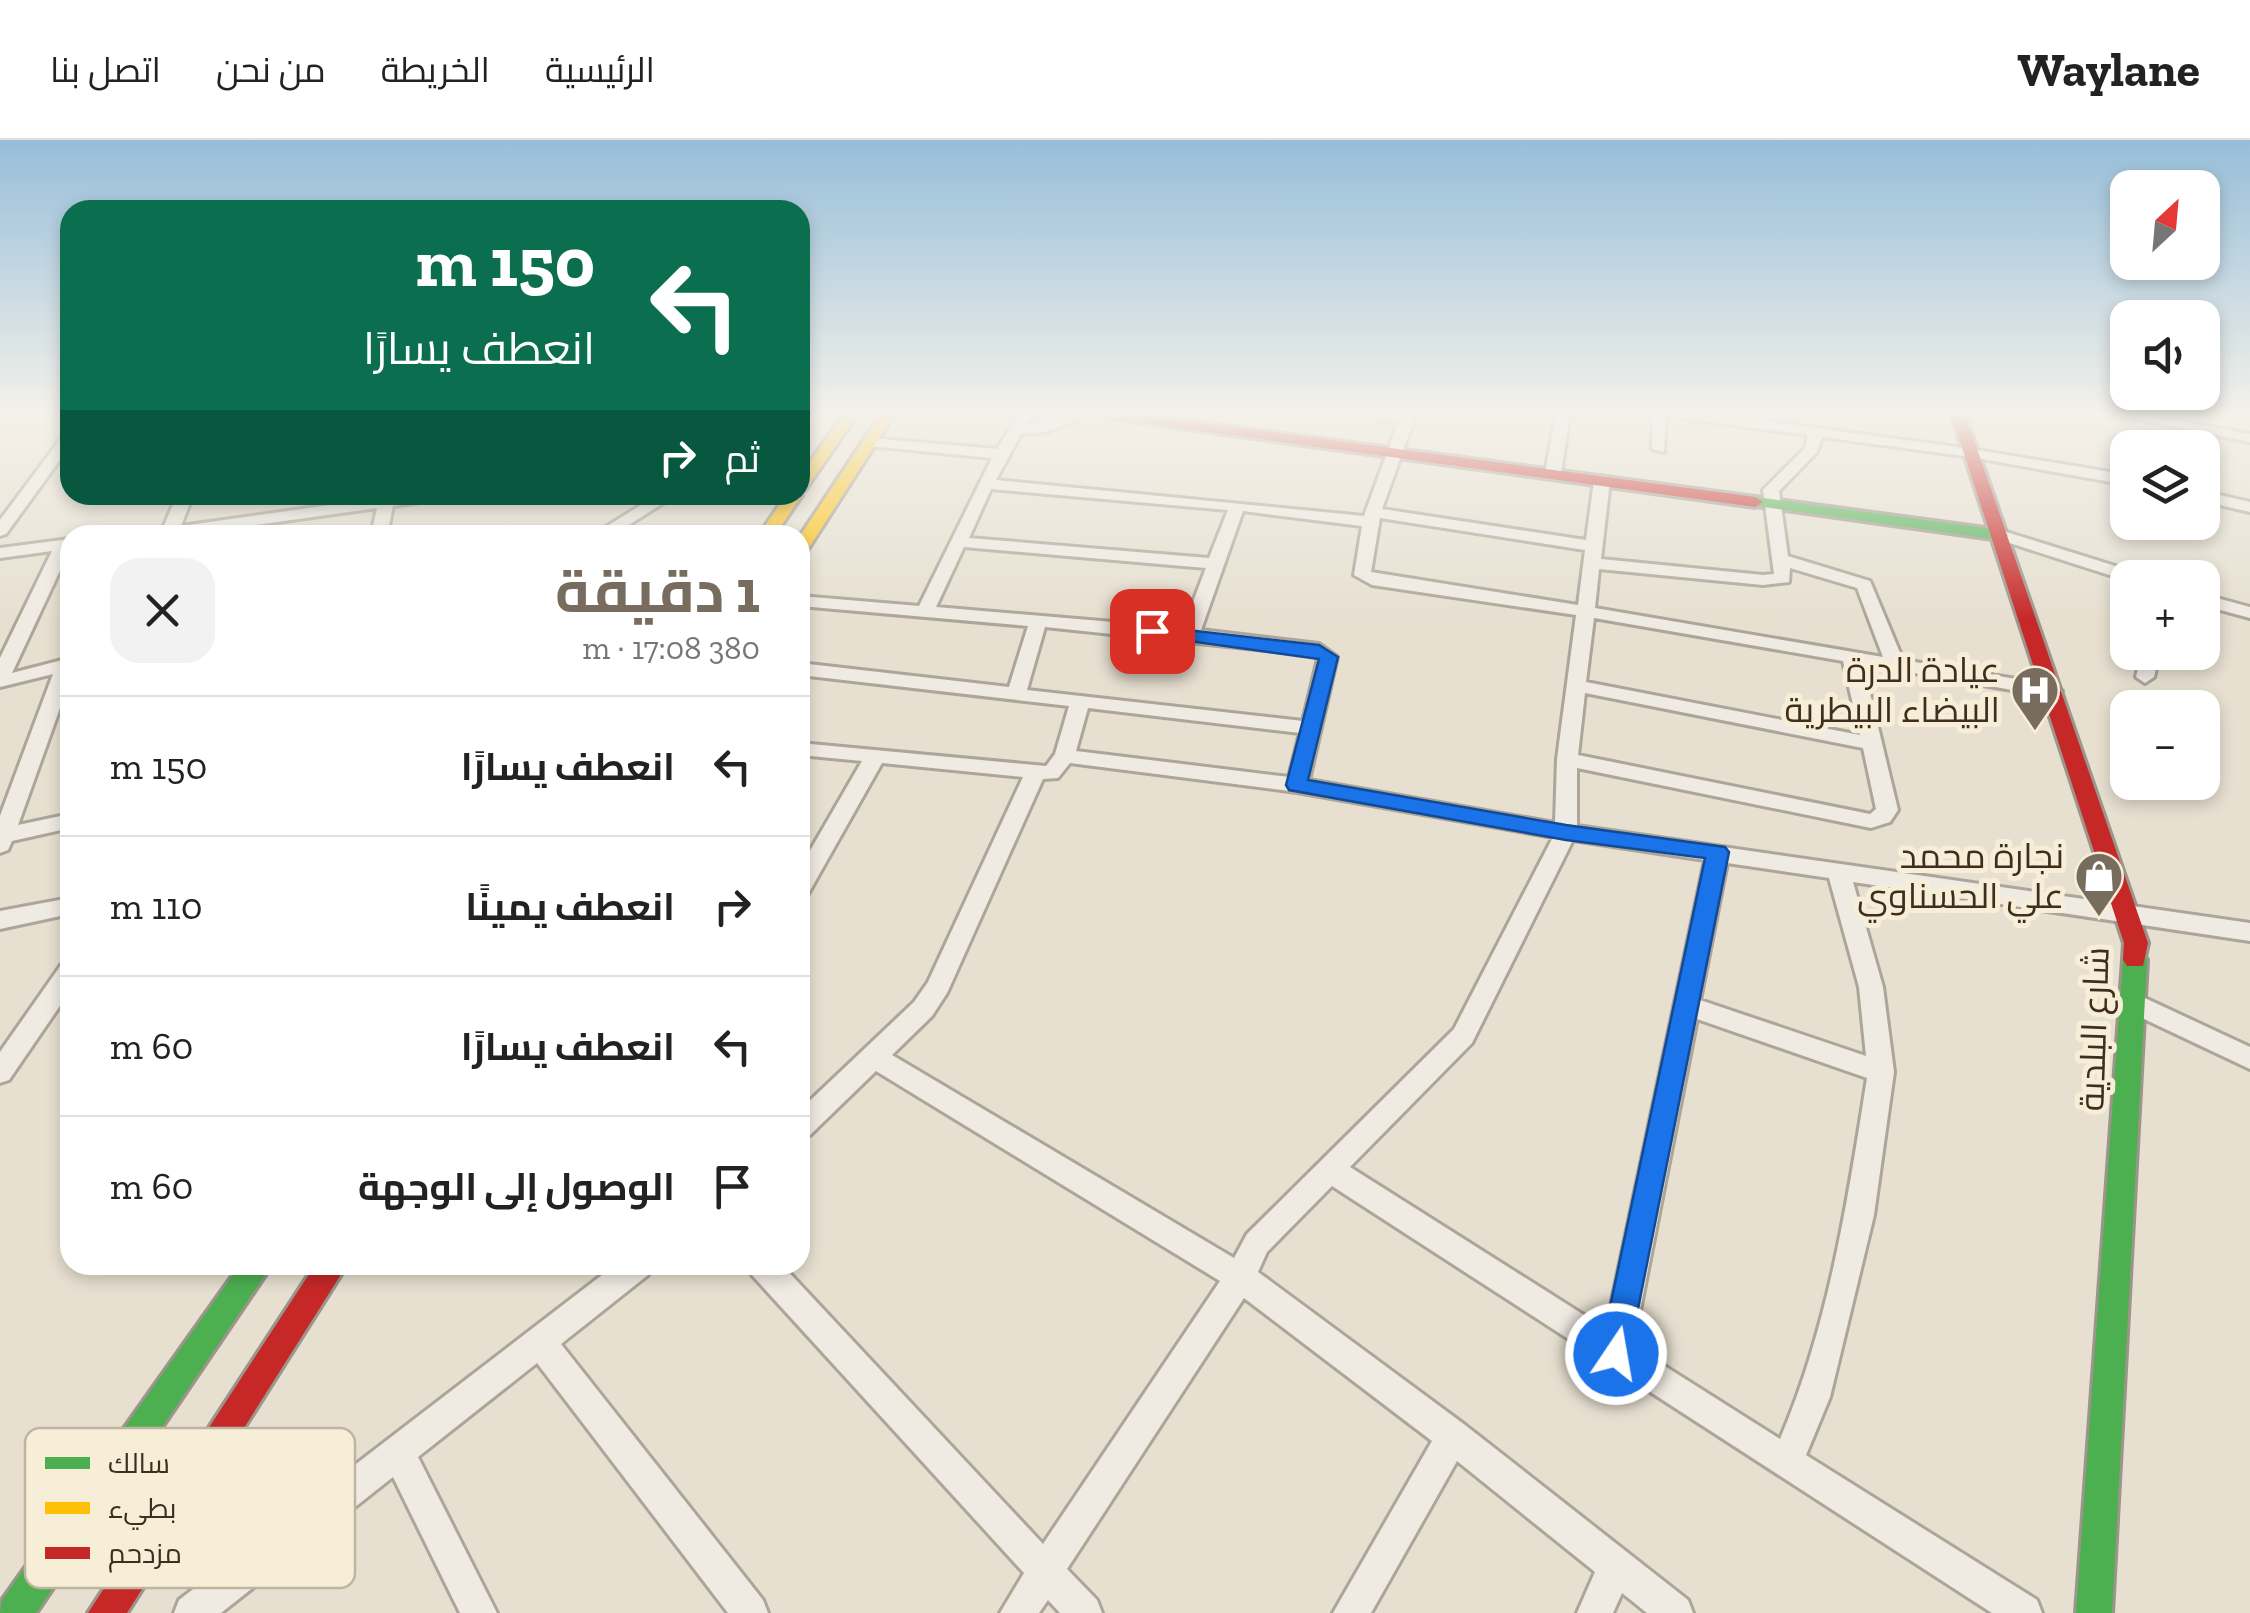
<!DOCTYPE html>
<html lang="ar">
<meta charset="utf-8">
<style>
:root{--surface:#fff;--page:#f2f2f2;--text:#222;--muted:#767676;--line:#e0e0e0;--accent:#786c5e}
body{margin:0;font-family:"Zilla Slab",Cairo,serif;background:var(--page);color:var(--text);direction:rtl;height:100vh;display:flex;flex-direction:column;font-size:38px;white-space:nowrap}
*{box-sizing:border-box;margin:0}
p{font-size:32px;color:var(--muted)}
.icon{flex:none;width:55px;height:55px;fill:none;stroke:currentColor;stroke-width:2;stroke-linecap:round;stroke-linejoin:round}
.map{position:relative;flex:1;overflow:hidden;direction:ltr}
.drawer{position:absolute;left:60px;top:385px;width:750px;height:750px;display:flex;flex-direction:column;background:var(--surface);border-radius:30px;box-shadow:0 5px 15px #0003;direction:rtl}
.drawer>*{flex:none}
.guide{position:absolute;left:60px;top:60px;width:750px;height:305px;border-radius:30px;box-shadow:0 5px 15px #0003;direction:rtl;background:#0b6e4f;color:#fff;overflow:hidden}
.needle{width:65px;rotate:26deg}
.tools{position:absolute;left:2110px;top:30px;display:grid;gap:20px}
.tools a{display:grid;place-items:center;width:110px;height:110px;border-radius:20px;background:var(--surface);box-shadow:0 5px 15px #0003;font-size:50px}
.pin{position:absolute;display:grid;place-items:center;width:85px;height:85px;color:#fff;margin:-42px;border-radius:20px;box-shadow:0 5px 15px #0006}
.me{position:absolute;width:110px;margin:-55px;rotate:12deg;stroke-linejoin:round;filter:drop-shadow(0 0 8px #0008)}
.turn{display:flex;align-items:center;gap:35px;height:210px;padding:0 50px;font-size:45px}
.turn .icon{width:130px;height:130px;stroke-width:2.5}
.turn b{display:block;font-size:70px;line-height:85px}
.then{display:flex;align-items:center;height:95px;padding:0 50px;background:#0003;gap:20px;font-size:38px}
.round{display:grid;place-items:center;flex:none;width:105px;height:105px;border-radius:30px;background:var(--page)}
.headline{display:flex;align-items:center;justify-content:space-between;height:170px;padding:0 50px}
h1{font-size:60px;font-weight:700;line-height:75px;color:var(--accent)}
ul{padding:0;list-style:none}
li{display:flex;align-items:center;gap:30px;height:140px;padding:0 50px;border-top:2px solid var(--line)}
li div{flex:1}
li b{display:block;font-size:38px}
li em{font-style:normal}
header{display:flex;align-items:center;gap:60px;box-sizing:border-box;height:140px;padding:0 50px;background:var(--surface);border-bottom:2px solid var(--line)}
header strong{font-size:48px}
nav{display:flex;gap:55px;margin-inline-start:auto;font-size:35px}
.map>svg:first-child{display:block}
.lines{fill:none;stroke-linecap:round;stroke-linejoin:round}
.street-casing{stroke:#ada599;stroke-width:6}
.fast-casing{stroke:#9c958a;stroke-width:6}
.slow-casing{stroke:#9c958a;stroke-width:6}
.jam-casing{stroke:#9c958a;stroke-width:6}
.street{fill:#efebe3;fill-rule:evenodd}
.fast{fill:#4caf50;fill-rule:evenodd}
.slow{fill:#ffc107;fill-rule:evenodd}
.jam{fill:#c62828;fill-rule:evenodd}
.route{fill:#1a73e8;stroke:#114b97;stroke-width:2.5}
.labels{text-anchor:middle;stroke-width:10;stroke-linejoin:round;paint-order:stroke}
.poi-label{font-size:35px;fill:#3d2e20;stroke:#f7eed8;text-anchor:end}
.street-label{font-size:35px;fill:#3d2e20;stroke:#f7eed8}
.key{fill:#f7eed8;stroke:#bfb4a1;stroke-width:2.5}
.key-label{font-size:28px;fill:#3d2e20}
</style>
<header>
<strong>Waylane</strong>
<nav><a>الرئيسية</a><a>الخريطة</a><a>من نحن</a><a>اتصل بنا</a></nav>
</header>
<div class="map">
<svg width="2250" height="1473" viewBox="0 0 2250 1473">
<rect width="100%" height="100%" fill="#e7e0d1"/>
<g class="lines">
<g class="street-casing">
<g id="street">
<path d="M 1019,274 L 1033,274 L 1026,285 L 1074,274 L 1095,274 L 1046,292 L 1021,294 L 996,340 L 1364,376 L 1398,283 L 1352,274 L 1416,274 L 1382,369 L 1586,400 L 1594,341 L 1602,336 L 1610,341 L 1601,419 L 1763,435 L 1774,434 L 1763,350 L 1805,308 L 1808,295 L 1681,278 L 1674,274 L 1713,274 L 1971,309 L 2128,335 L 2128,345 L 1971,317 L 1822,297 L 1817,312 L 1779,351 L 1788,416 L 1870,441 L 1903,520 L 2052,545 L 2062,551 L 2052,557 L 1863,524 L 1898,670 L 1890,682 L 1871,688 L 1577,628 L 1577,686 L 2250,783 L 2250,801 L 1853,742 L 1883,847 L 1894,932 L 1874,1075 L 1830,1257 L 1806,1315 L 2037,1460 L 2042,1473 L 1992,1473 L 1332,1046 L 1267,1112 L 1258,1132 L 1465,1285 L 1688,1460 L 1693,1473 L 1647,1473 L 1622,1453 L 1613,1473 L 1577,1473 L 1595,1432 L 1457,1321 L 1371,1473 L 1333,1473 L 1432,1301 L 1244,1158 L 1067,1429 L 1097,1460 L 1102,1473 L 1060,1473 L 1048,1460 L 1039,1473 L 1000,1473 L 1024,1433 L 752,1135 L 747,1125 L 782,1125 L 1043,1404 L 1220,1141 L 876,931 L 810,995 L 800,998 L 800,970 L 914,862 L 928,842 L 1023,637 L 882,623 L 808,754 L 800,756 L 800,728 L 862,621 L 800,615 L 800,603 L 1046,626 L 1055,614 L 1069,566 L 800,535 L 800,523 L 1009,547 L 1028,486 L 800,466 L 800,456 L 919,466 L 992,318 L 870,306 L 863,302 L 870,298 L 997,309 ZM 991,349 L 1228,370 L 1209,418 L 969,398 ZM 1243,371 L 1362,386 L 1354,435 L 1372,445 L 1576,475 L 1557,619 L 1555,683 L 1309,640 L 1337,517 L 1319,504 L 1201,490 ZM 1380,378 L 1585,410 L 1578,465 L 1371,432 ZM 964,407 L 1206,428 L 1183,488 L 936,467 ZM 1790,428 L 1857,448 L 1883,517 L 1595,468 L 1599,429 L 1763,445 L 1789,442 ZM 1594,478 L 1843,521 L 1860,595 L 1586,542 ZM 1045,487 L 1314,515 L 1318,519 L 1303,581 L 1027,550 ZM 1585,553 L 1863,608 L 1876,669 L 1870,674 L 1578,615 ZM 1088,568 L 1300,593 L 1289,637 L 1076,611 ZM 1070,623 L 1297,652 L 1553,697 L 1454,889 L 1247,1094 L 1234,1118 L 892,915 L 932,876 L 947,853 L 1043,639 L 1058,638 ZM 1573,700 L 1705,720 L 1606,1189 L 1350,1027 L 1472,903 ZM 1727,723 L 1829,738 L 1859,847 L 1866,916 L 1700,860 ZM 1697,879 L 1867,938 C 1848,1059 1829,1185 1780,1299 L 1633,1206 Z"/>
<path d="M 1556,274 L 1570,274 L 1561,333 L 1553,338 L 1545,333 Z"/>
<path d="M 1652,274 L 1666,274 L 1664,312 L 1652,309 Z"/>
<path d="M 2111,274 L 2141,274 L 2250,294 L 2250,302 Z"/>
<path d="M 70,292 L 70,306 L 6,394 L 0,396 L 0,380 L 65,293 Z"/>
<path d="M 2202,351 L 2250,362 L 2250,372 L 2202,361 Z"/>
<path d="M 177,355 L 193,355 L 181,386 L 401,355 L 443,355 L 435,360 L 393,366 L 387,395 L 371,395 L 377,368 L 185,395 L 142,395 L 163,388 Z"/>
<path d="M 657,355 L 676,355 L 613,395 L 593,395 Z"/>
<path d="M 2000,390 L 2141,434 L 2143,438 L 2128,438 L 2128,441 L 1994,398 L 1994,392 Z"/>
<path d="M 70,399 L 70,409 L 12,533 L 70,518 L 70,540 L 18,685 L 70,674 L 70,688 L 12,701 L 8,710 L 0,713 L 0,676 L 53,534 L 0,547 L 0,518 L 52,411 L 0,418 L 0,408 Z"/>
<path d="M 2202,454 L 2250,467 L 2250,478 L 2202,465 Z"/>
<path d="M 2142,512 L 2160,512 L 2154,537 L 2145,543 L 2136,537 Z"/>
<path d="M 70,758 L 70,774 L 0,789 L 0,771 Z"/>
<path d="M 70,823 L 70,851 L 9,940 L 0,943 L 0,912 L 61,825 Z"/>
<path d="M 2134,853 L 2250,907 L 2250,929 L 2125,870 L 2122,863 L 2125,856 Z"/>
<path d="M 615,1125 L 653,1125 L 648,1135 L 561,1204 L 763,1460 L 768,1473 L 728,1473 L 537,1223 L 418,1317 L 497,1473 L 460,1473 L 393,1337 L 221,1473 L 174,1473 L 179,1460 Z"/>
</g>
</g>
<g class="fast-casing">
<g id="fast">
<path d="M 1755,357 L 2000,390 L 2008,395 L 2000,400 L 1749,365 L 1749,359 Z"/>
<path d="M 2135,811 L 2143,814 L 2147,820 L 2112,1473 L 2076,1473 L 2123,820 L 2127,814 Z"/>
<path d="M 240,1125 L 272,1125 L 36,1473 L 0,1473 L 2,1460 Z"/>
</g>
</g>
<g class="slow-casing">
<g id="slow">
<path d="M 844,274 L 858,274 L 805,350 L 800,352 L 800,336 Z"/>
<path d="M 881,274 L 895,274 L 808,409 L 800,414 L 800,396 Z"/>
<path d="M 800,352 L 802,355 L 775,395 L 759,395 L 786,355 Z"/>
</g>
</g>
<g class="jam-casing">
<g id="jam">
<path d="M 1100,274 L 1138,274 L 1755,357 L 1763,362 L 1755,367 L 1107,278 Z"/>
<path d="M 1951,274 L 1965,274 L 2148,803 L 2143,826 L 2127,826 L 2123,820 L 2124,803 Z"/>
<path d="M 315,1125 L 347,1125 L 127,1473 L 88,1473 Z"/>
</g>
</g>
<use href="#street" class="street"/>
<use href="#fast" class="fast"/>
<use href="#slow" class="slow"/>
<use href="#jam" class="jam"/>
</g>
<linearGradient id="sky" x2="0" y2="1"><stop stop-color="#96bed9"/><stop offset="0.57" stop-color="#f4f1ea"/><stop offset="1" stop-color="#f4f1ea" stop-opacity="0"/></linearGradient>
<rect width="2250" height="480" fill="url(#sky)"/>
<path class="route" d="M 1152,486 L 1319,505 L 1338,517 L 1308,640 L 1566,685 L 1725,707 L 1729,712 L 1627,1224 L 1616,1229 L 1604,1224 L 1600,1214 L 1705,718 L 1566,700 L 1289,650 L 1286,645 L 1319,519 L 1146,495 L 1146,487 Z"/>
<defs>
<g id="hospital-pin" transform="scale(2.5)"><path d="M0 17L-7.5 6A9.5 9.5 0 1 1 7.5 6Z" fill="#786c5e" stroke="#f7eed8"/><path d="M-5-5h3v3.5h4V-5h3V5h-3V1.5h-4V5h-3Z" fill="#fff"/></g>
<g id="shop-pin" transform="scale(2.5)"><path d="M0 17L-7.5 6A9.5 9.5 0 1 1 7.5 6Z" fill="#786c5e" stroke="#f7eed8"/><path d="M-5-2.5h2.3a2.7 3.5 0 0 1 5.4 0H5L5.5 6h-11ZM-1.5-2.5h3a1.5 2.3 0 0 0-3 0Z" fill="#fff"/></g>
</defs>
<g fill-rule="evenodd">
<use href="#hospital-pin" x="2035" y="550"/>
<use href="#shop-pin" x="2099" y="736"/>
</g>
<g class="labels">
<g class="poi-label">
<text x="2000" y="542">عيادة الدرة<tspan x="2000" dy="40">البيضاء البيطرية</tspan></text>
<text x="2064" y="728">نجارة محمد<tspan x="2064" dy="40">علي الحسناوي</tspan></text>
</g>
<g class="street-label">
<text transform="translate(2094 889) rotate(-88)" y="12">شارع البلدية</text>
</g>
</g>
<rect x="25" y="1288" width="330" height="160" rx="15" class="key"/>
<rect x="45" y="1317" width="45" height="12" fill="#4caf50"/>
<rect x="45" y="1362" width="45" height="12" fill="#ffc107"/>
<rect x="45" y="1407" width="45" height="12" fill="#c62828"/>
<g class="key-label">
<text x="108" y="1333">سالك</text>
<text x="108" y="1378">بطيء</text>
<text x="108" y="1423">مزدحم</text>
</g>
</svg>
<div class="tools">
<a><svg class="needle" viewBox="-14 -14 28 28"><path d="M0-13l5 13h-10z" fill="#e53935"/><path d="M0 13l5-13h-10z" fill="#767676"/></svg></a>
<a><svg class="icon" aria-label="sound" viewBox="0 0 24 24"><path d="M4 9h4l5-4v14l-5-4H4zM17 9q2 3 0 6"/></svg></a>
<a><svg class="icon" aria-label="layers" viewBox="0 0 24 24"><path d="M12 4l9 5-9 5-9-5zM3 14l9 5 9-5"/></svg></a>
<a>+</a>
<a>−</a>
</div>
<div class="pin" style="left:1152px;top:491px;background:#d93025"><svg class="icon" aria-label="arrive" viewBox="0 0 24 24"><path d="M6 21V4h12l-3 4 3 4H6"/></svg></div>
<svg class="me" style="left:1616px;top:1214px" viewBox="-20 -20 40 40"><circle r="17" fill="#1a73e8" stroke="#fff" stroke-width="3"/><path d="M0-11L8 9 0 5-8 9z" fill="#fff"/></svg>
<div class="guide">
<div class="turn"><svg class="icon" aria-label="left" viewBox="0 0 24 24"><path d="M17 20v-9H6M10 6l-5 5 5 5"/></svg><div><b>150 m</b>انعطف يسارًا</div></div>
<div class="then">ثم<svg class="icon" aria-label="right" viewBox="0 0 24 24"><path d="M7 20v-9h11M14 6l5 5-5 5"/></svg></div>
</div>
<section class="drawer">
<div class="headline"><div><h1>1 دقيقة</h1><p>380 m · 17:08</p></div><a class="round"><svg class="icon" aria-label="close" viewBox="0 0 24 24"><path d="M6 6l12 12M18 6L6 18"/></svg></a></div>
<ul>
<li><svg class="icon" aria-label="left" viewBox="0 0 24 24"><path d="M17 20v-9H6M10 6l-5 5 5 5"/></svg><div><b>انعطف يسارًا</b></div><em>150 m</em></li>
<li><svg class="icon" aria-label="right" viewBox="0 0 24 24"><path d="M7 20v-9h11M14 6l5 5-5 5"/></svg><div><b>انعطف يمينًا</b></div><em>110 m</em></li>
<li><svg class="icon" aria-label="left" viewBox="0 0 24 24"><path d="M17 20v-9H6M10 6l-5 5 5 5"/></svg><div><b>انعطف يسارًا</b></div><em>60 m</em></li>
<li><svg class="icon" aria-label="arrive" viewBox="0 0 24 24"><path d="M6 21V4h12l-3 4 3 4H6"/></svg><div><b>الوصول إلى الوجهة</b></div><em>60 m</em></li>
</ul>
</section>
</div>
